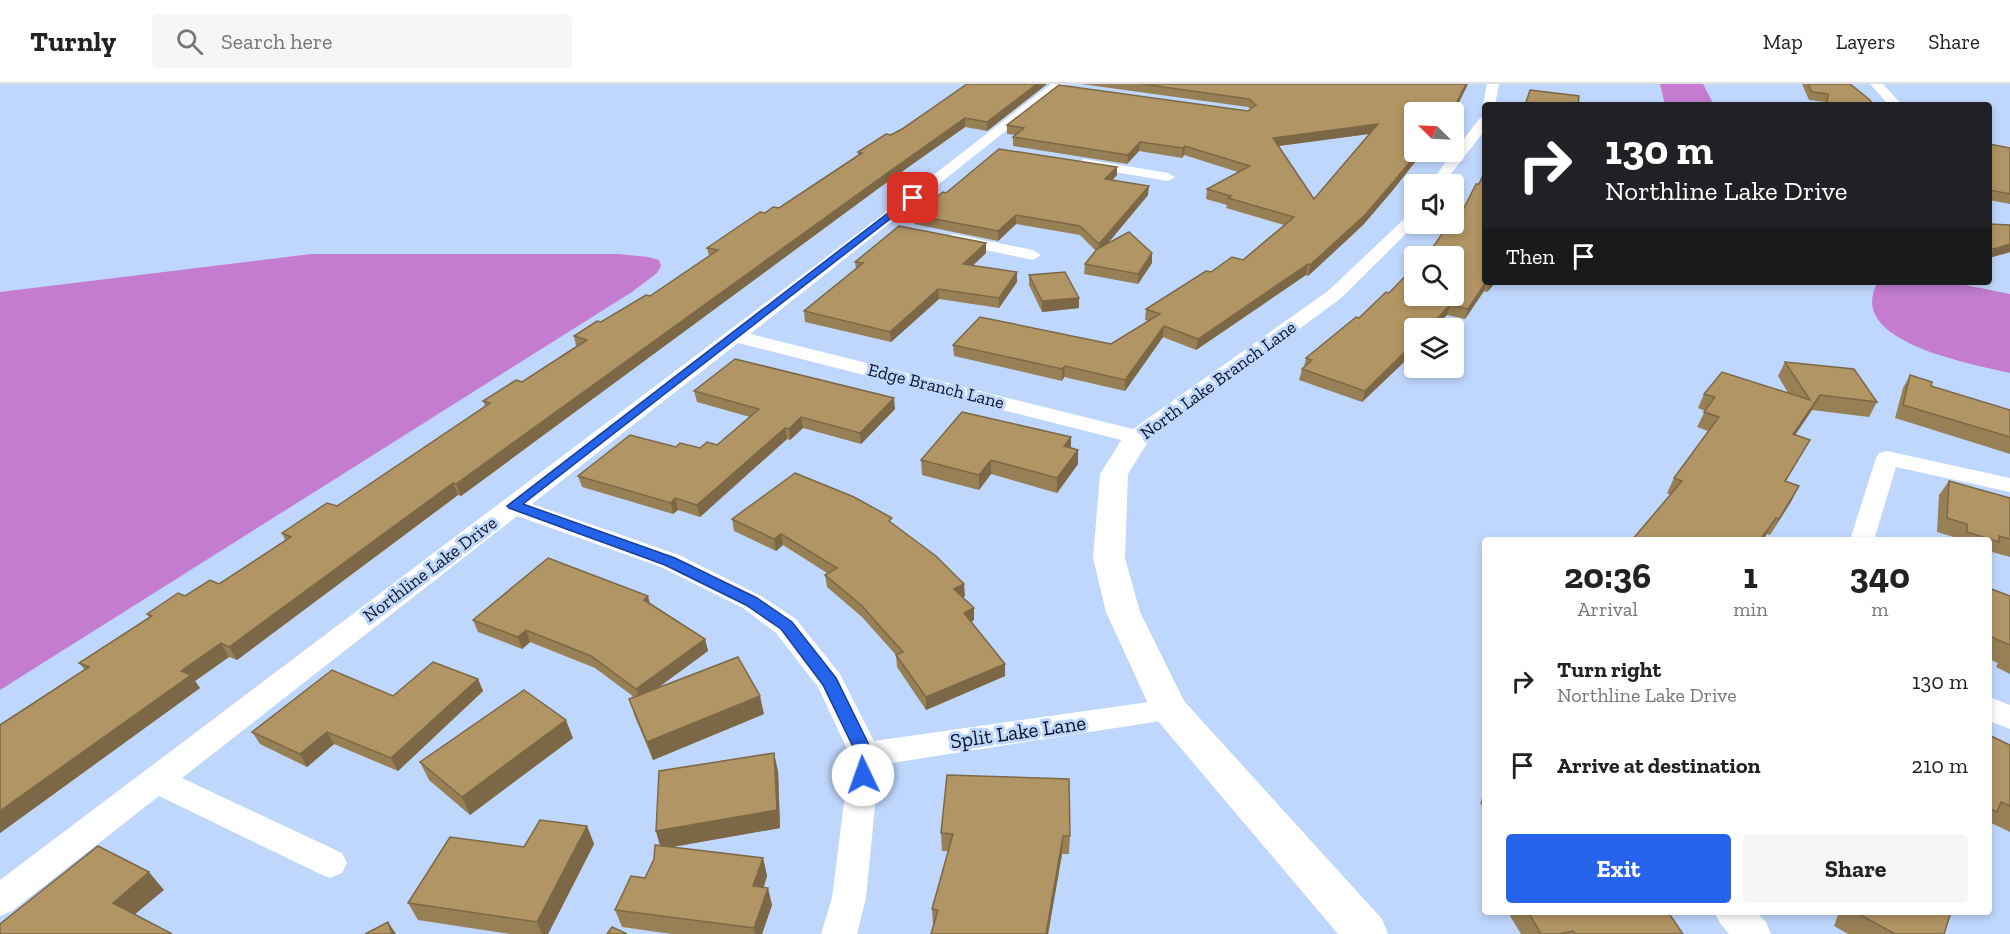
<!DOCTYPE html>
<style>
:root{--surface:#fff;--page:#f6f6f6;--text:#222;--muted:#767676;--line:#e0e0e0;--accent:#2563eb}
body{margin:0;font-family:"Zilla Slab",serif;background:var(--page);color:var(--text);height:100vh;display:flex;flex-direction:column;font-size:22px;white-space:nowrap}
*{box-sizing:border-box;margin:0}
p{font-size:20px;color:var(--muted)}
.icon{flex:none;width:33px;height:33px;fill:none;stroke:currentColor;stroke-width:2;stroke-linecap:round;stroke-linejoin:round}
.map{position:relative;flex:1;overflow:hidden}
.details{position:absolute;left:1482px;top:453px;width:510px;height:378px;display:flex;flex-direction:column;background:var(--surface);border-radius:6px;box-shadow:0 3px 9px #0003}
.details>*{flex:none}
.top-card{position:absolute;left:1482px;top:18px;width:510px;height:183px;border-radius:6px;box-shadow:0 3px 9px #0003;background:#202124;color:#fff;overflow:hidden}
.needle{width:39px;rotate:294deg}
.buttons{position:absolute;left:1404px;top:18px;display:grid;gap:12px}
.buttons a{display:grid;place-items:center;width:60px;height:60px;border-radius:6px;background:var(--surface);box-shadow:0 3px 9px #0003;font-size:30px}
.pin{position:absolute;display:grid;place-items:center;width:51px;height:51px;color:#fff;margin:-26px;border-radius:12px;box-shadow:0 3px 9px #0006}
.me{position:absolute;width:66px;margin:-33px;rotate:357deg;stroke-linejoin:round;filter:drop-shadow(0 0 4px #0008)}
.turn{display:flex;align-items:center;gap:21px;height:126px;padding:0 24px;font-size:27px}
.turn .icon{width:78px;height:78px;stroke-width:2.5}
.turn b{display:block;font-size:42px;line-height:51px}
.then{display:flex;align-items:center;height:57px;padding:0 24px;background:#0003;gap:12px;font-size:22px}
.eta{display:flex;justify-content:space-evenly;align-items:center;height:102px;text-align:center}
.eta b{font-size:36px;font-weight:700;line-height:42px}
.action{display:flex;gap:12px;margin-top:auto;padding:12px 24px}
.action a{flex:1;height:69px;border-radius:6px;background:var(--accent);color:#fff;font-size:24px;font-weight:700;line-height:69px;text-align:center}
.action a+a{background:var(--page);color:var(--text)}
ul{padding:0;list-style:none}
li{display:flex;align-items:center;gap:18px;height:84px;padding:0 24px}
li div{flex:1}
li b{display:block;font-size:22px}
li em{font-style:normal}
header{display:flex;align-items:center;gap:36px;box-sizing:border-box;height:84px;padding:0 30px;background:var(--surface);border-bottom:2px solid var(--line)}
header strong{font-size:28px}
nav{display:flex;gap:33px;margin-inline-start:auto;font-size:21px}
.search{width:420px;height:54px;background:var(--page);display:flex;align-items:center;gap:15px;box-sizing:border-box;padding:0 21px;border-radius:6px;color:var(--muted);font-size:22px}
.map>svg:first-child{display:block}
.water{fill:#c37cd0}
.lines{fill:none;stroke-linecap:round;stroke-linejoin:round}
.minor{fill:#fff;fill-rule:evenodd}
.tertiary{fill:#fff;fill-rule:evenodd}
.wall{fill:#988056;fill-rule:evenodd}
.shaded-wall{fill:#7c6846}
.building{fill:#b19564;stroke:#7c6846;stroke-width:1.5;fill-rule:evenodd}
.route{fill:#2563eb;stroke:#184099;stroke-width:1.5}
.labels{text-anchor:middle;stroke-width:6;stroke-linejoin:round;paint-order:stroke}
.street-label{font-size:18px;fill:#0a1424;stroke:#c0d7fd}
.near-street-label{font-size:21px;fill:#0a1424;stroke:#c0d7fd}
</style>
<header>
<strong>Turnly</strong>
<div class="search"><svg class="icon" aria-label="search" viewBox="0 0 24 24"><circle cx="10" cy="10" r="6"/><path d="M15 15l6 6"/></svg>Search here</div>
<nav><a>Map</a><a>Layers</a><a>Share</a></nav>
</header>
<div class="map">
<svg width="2010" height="850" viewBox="0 0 2010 850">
<rect width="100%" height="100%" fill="#c0d7fd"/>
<g class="water">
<path d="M 1660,0 L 1703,0 L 1714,21 L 1665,21 Z"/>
<path d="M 311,170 L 618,170 L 648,173 L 659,176 L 661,182 L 657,189 L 632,208 L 0,606 L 0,208 Z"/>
<path d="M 1878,198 L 1950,198 L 2010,210 L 2010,289 C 1973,280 1843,258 1878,198 Z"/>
</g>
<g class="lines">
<g class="minor">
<path d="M 1051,0 L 1065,0 L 750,250 L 1133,345 L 1328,207 L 1402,137 L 1408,128 L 1414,126 L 1414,140 L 1416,140 L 1340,215 L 1145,358 L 1137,360 L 738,259 L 532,420 L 679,471 L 761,512 L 796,535 L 840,590 L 874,657 L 1170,615 L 1180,618 L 1185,626 L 1180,634 L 879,681 L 866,814 L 857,850 L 821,850 L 832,814 L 850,671 L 818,603 L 776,549 L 743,524 L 661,483 L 517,432 L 182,694 L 342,769 L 347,779 L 342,789 L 330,794 L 318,789 L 159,712 L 12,827 L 0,832 L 0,796 L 874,137 Z"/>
<path d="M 1487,0 L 1499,0 L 1495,21 L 1485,21 L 1485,24 L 1483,21 Z"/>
<path d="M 1870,0 L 1883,0 L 1902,21 L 1889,21 Z"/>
<path d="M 1485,33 L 1485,46 L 1443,100 L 1429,100 L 1480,34 Z"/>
<path d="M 1084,75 L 1168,89 L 1175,93 L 1168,97 L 1079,82 L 1077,79 Z"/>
<path d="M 953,150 L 1033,166 L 1041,171 L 1033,176 L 947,158 L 945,155 L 947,152 Z"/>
<path d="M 1887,367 L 2010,394 L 2010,408 L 1896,383 L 1874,456 L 1850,456 L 1876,374 L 1879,369 Z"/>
<path d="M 1989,613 L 2010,621 L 2010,645 L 1989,637 Z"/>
<path d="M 1714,828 L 1756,828 L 1766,838 L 1771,850 L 1729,850 L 1720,839 Z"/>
</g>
<path class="tertiary" d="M 1137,345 L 1147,347 L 1151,353 L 1128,390 L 1125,474 L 1140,528 L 1184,617 L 1382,835 L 1388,850 L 1338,850 L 1157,636 L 1151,626 L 1106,528 L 1093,474 L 1100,390 L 1127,347 Z"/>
</g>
<g class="wall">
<path d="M 1047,0 L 987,47 L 965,43 L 883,101 L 461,412 L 458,411 L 237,576 L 229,573 L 195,597 L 200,604 L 0,749 L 0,641 L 85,586 L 79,579 L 149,533 L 147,530 L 185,512 L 219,500 L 285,456 L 282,449 L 337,422 L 485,322 L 483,317 L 522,298 L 576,262 L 574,252 L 650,212 L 709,172 L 707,164 L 765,129 L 779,124 L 858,71 L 858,68 L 891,51 Z"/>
<path d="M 1081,0 L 1468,0 L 1455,26 L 1393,106 L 1363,141 L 1308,192 L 1306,191 L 1196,266 L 1163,253 L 1125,307 L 1064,293 L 1062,297 L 954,272 L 953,261 L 1111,260 L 1149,237 L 1145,236 L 1146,225 L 1211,188 L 1243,176 L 1284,141 L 1226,124 L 1227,121 L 1206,115 L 1207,105 L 1238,88 L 1184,71 L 1182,74 L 1139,67 L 1127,80 L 1013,62 L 1013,53 L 1015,51 L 1007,50 L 1007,41 L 1248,27 L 1250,25 L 1248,23 ZM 1369,50 L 1314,115 L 1278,62 Z"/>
<path d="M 1802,0 L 1850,0 L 1873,21 L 1824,21 L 1825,18 L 1809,16 Z"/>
<path d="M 1989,60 L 2010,64 L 2010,120 L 1989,116 Z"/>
<path d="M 1117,83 L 1117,91 L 1112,96 L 1148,111 L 1108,159 L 1152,179 L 1138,200 L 1084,190 L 1085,180 L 1096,167 L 1080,151 L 1016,140 L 998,157 L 914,140 L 914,131 L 946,109 Z"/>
<path d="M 1479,100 L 1485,198 L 1496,198 L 1487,208 L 1484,207 L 1465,235 L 1447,231 L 1414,244 L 1414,267 L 1402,280 L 1362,318 L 1299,296 L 1302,285 L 1304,283 L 1306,274 L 1359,234 L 1389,209 L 1453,146 Z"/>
<path d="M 1989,140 L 2010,141 L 2010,168 L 1989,174 Z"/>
<path d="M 986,159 L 986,169 L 972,182 L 1017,198 L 999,224 L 939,215 L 891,258 L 805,238 L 804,227 L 856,185 L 855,178 Z"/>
<path d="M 1029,191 L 1079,214 L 1079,224 L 1042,228 L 1029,201 Z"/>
<path d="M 1785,278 L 1877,318 L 1869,333 L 1812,326 L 1795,351 L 1810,356 L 1786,397 L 1799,402 L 1770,451 L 1767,450 L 1763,456 L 1632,456 L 1670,411 L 1667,409 L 1674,394 L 1708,347 L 1697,343 L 1705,327 L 1698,324 L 1704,310 L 1788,309 L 1778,292 Z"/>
<path d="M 1910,291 L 1931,302 L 2010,326 L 2010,370 L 1895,334 L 1903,304 Z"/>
<path d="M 694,307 L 895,325 L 861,360 L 803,344 L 790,356 L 787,355 L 700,433 L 678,426 L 673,430 L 582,403 L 578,392 L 676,363 L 700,364 L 717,361 L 750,333 L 697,318 Z"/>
<path d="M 1071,353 L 1071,364 L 1078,366 L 1078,380 L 1057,409 L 991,390 L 979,406 L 922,391 L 921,376 Z"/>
<path d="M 1949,397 L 2010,414 L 2010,473 L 1992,468 L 1989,472 L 1989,456 L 1957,456 L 1957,454 L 1937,448 L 1939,411 Z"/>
<path d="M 732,435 L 892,439 L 965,512 L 963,513 L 974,536 L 971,538 L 1005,592 L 926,626 L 897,583 L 896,571 L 862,533 L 827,503 L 825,491 L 827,489 L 783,461 L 776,467 L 734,447 Z"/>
<path d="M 1989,504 L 2010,512 L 2010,590 L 1996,583 L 1998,579 L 1989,575 Z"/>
<path d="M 650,519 L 705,555 L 708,567 L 657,604 L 764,630 L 653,676 L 635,633 L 629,615 L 634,613 L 595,584 L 530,558 L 522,565 L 478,548 L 473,536 Z"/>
<path d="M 478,595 L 483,607 L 398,687 L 334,660 L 307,683 L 260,660 L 252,648 L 393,612 Z"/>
<path d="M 1989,651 L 2010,661 L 2010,748 L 1989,738 Z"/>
<path d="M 573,654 L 470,731 L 429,696 L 420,678 Z"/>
<path d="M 778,687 L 780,744 L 671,763 L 763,774 L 767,792 L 764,803 L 772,821 L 762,850 L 672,850 L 622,843 L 615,826 L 645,794 L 660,762 L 656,747 Z"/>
<path d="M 1485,705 L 1485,722 L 1480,720 Z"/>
<path d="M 587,742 L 594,760 L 548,850 L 510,850 L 418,836 L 408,819 L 524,763 Z"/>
<path d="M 941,749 L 1070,752 L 1069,770 L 1062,770 L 1048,850 L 931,850 L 933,842 L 932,825 L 948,767 L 942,767 Z"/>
<path d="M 1512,828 L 1668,828 L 1683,850 L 1521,850 L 1510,832 Z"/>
<path d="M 1832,828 L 1951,828 L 1944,850 L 1848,850 L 1834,842 L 1838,831 Z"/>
</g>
<g class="shaded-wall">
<path d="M 1037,0 L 1047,0 L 987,47 L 987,38 Z"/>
<path d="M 1466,0 L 1468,0 L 1455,26 L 1453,28 L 1448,28 Z"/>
<path d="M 965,34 L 965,43 L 883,101 L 461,412 L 456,400 L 883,92 Z"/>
<path d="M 1378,40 L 1376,49 L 1271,63 L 1273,54 Z"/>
<path d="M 1140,58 L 1139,67 L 1127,80 L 1128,71 Z"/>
<path d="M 1185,62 L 1184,71 L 1182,74 L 1183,64 Z"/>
<path d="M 1418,68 L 1423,68 L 1393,106 L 1363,141 L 1308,192 L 1310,181 Z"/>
<path d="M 1117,83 L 1117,91 L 1105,104 L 1105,95 Z"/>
<path d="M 1149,102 L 1148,111 L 1099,170 L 1099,160 Z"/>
<path d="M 1016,131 L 1016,140 L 998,157 L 998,147 Z"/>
<path d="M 986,159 L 986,169 L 964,190 L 963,180 Z"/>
<path d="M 2010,160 L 2010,168 L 1989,174 L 1994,165 Z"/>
<path d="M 1152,169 L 1152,179 L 1138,200 L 1138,190 Z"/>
<path d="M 1308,180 L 1306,191 L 1196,266 L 1198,255 Z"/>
<path d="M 1017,188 L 1017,198 L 999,224 L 999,214 Z"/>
<path d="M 1486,198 L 1484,207 L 1465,235 L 1468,225 Z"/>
<path d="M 1490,198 L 1496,198 L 1487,208 Z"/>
<path d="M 938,205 L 939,215 L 891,258 L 890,248 Z"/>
<path d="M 1079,214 L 1079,224 L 1042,228 L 1042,217 Z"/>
<path d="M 1450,221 L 1447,231 L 1435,244 L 1428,244 Z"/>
<path d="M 1164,242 L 1163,253 L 1125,307 L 1125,296 Z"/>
<path d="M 1414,259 L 1414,267 L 1402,280 L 1362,318 L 1365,307 Z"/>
<path d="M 1065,282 L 1064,293 L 1062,297 L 1062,285 Z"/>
<path d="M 1820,311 L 1812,326 L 1785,366 L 1793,350 Z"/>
<path d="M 894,314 L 895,325 L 861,360 L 860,349 Z"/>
<path d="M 801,333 L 803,344 L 790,356 L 789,345 Z"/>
<path d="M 785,344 L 787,355 L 700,433 L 697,421 Z"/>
<path d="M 1071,353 L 1071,367 L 1064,362 Z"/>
<path d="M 1078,366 L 1078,380 L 1057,409 L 1057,394 Z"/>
<path d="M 991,376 L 991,390 L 979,406 L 979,391 Z"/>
<path d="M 453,399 L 458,411 L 237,576 L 229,563 Z"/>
<path d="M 1799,402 L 1791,418 L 1770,451 L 1779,435 Z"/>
<path d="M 675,414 L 678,426 L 673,430 L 671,419 Z"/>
<path d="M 1776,434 L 1763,456 L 1760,456 Z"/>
<path d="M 781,450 L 783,461 L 776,467 L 774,455 Z"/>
<path d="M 964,500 L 965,512 L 955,517 L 954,505 Z"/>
<path d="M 648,512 L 651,524 L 644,516 Z"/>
<path d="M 974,524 L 974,536 L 965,541 L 964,529 Z"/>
<path d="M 526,546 L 530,558 L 522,565 L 518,553 Z"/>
<path d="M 705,555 L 708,567 L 640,617 L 636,605 Z"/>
<path d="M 221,559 L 229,573 L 195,597 L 200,604 L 0,749 L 0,727 L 181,587 Z"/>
<path d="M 1005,580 L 1005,592 L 926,626 L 926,613 Z"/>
<path d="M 478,595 L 483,607 L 398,687 L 391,674 Z"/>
<path d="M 760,612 L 764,630 L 653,676 L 647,658 Z"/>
<path d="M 566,636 L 573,654 L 470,731 L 462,713 Z"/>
<path d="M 327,648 L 334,660 L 307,683 L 300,670 Z"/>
<path d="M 774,669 L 778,687 L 780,744 L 661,765 L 656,747 Z"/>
<path d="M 587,742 L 594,760 L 548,850 L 542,850 L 537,838 Z"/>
<path d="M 1063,752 L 1062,770 L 1048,850 L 1046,850 Z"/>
<path d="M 763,774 L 767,792 L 758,819 L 753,802 Z"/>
<path d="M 149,788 L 164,806 L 128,836 L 113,819 Z"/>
<path d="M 768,804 L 772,821 L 762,850 L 755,850 L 754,844 Z"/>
<path d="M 388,838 L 396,850 L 392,850 Z"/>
</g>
<g class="building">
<path d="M 967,0 L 1037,0 L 987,38 L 965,34 L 883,92 L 456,400 L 453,399 L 229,563 L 221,559 L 181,587 L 191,591 L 0,727 L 0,641 L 89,583 L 79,579 L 152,532 L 147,530 L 178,509 L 185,512 L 210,496 L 219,500 L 291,453 L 282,449 L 327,419 L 337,422 L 490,319 L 483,317 L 516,296 L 522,298 L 587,256 L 574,252 L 597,237 L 601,238 L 646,211 L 650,212 L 718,166 L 707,164 L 760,128 L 765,129 L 773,123 L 779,124 L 862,69 L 858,68 L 886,50 L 891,51 L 902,45 Z"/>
<path d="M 1142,0 L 1466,0 L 1457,18 L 1448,28 L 1414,28 L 1414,68 L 1418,68 L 1395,96 L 1365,131 L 1310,181 L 1308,180 L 1198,255 L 1164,242 L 1125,296 L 1065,282 L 1062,285 L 953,261 L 980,233 L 1111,260 L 1160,230 L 1146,225 L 1206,187 L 1211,188 L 1232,173 L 1243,176 L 1294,133 L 1228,114 L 1231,112 L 1207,105 L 1250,82 L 1185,62 L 1183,64 L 1140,58 L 1128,71 L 1013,53 L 1024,44 L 1007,41 L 1059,1 L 1248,27 L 1256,21 L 1249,15 ZM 1378,40 L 1314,115 L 1273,54 Z"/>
<path d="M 1808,0 L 1850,0 L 1870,16 L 1873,21 L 1827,21 L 1828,10 L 1812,8 Z"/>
<path d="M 1530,6 L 1579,12 L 1578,21 L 1525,21 Z"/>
<path d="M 1989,60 L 2010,64 L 2010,110 L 1989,106 Z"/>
<path d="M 999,65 L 1117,83 L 1105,95 L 1149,102 L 1099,160 L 1080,142 L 1016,131 L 998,147 L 914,131 L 943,108 L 946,109 Z"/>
<path d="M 1485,87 L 1485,198 L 1486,198 L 1468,225 L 1450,221 L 1428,244 L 1414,244 L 1414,259 L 1365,307 L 1302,285 L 1312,276 L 1306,274 L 1356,233 L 1359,234 L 1386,208 L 1389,209 L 1414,183 L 1414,212 L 1454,212 L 1454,172 L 1424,172 L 1431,166 L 1446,144 L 1453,146 L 1476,100 L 1479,100 Z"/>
<path d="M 1989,140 L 2010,141 L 2010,160 L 1994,165 L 1989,164 Z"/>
<path d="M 899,142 L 986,159 L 963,180 L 1017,188 L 999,214 L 938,205 L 890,248 L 804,227 L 863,179 L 855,178 Z"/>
<path d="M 1129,148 L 1152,169 L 1138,190 L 1085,180 L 1097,165 Z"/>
<path d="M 1065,188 L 1079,214 L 1042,217 L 1029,191 Z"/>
<path d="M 735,275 L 894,314 L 860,349 L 801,333 L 789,345 L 785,344 L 697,421 L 675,414 L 671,419 L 578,392 L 630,351 L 676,363 L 680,359 L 700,364 L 707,358 L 717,361 L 759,325 L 694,307 Z"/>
<path d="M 1785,278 L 1854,285 L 1877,318 L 1820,311 L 1793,350 L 1810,356 L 1785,397 L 1799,402 L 1779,435 L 1776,434 L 1760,456 L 1632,456 L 1682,397 L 1674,394 L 1719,333 L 1704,328 L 1715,313 L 1704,310 L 1722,288 L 1810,316 Z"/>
<path d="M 1910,291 L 1932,298 L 1931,302 L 2010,326 L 2010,353 L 1903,321 Z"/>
<path d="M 962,328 L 1071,353 L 1064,362 L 1078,366 L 1057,394 L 991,376 L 979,391 L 921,376 Z"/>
<path d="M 795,389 L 854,413 L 892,434 L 889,437 L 936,472 L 964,500 L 954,505 L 974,524 L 964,529 L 1005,580 L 926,613 L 896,571 L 903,568 L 861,521 L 825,491 L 837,484 L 781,450 L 774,455 L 732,435 Z"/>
<path d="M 1949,397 L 2010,414 L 2010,455 L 1999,452 L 1999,458 L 1967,448 L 1967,440 L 1947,434 Z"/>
<path d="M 548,474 L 648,512 L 644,516 L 705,555 L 636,605 L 591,572 L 526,546 L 518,553 L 473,536 Z"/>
<path d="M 1989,504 L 2010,512 L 2010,561 L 1989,552 Z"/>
<path d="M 738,573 L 760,612 L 647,658 L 629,615 Z"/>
<path d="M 433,578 L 478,595 L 391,674 L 327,648 L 300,670 L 252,648 L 332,586 L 393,612 Z"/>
<path d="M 524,606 L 566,636 L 462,713 L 420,678 Z"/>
<path d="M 1989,651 L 2010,661 L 2010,722 L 2001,718 L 1997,728 L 1989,724 Z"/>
<path d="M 774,669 L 777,726 L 656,747 L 659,687 Z"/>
<path d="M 947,691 L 1069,695 L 1070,752 L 1063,752 L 1046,850 L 931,850 L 938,826 L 932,825 L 953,750 L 941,749 Z"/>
<path d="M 540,736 L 587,742 L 537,838 L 408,819 L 450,753 L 524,763 Z"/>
<path d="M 655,761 L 763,774 L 753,802 L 768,804 L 754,844 L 615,826 L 631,792 L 645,794 L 654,775 Z"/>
<path d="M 98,762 L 149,788 L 113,819 L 172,850 L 0,850 L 0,840 Z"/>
<path d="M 1528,828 L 1668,828 L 1683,850 L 1575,850 L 1573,847 L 1559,850 L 1541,850 Z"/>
<path d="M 1855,828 L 1951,828 L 1944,850 L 1895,850 Z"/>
<path d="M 388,838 L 392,850 L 365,850 Z"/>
<path d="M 612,843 L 627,850 L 607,850 Z"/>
</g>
<path class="route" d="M 910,112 L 917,114 L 523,420 L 675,474 L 757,514 L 792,538 L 836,594 L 874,671 L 869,696 L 863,698 L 857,696 L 854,691 L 857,671 L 823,601 L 781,545 L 746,521 L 665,481 L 509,424 L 507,422 Z"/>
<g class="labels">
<g class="street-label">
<text transform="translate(1218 296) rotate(-36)" y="6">North Lake Branch Lane</text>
<text transform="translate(936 302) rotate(14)" y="6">Edge Branch Lane</text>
<text transform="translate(430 485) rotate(-37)" y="6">Northline Lake Drive</text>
</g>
<g class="near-street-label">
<text transform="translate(1018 648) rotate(-8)" y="7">Split Lake Lane</text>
</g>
</g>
</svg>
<div class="buttons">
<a><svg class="needle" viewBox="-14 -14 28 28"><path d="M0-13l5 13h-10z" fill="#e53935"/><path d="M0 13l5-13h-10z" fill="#767676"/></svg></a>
<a><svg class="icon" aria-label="sound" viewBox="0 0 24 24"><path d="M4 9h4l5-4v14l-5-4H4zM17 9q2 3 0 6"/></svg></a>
<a><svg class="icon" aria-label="search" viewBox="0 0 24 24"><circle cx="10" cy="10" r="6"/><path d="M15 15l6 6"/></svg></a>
<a><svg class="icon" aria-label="layers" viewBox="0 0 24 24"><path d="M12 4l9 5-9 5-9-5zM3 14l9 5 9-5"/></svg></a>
</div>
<div class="pin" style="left:913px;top:114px;background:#d93025"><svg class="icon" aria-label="arrive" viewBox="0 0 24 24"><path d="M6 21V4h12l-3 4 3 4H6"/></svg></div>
<svg class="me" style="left:863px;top:691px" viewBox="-20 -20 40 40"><circle r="19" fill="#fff"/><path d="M0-13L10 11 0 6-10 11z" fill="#2563eb"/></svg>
<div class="top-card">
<div class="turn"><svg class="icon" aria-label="right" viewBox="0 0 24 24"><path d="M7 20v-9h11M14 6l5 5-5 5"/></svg><div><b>130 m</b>Northline Lake Drive</div></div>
<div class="then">Then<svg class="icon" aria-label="arrive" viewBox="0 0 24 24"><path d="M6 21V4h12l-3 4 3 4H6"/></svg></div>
</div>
<section class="details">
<div class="eta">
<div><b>20:36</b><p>Arrival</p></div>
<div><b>1</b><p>min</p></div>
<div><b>340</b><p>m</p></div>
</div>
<ul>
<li><svg class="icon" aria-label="right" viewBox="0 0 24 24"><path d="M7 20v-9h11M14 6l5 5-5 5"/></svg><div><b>Turn right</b><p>Northline Lake Drive</p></div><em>130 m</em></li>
<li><svg class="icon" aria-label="arrive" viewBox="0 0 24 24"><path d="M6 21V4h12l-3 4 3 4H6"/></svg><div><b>Arrive at destination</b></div><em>210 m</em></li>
</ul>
<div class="action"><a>Exit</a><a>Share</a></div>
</section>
</div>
